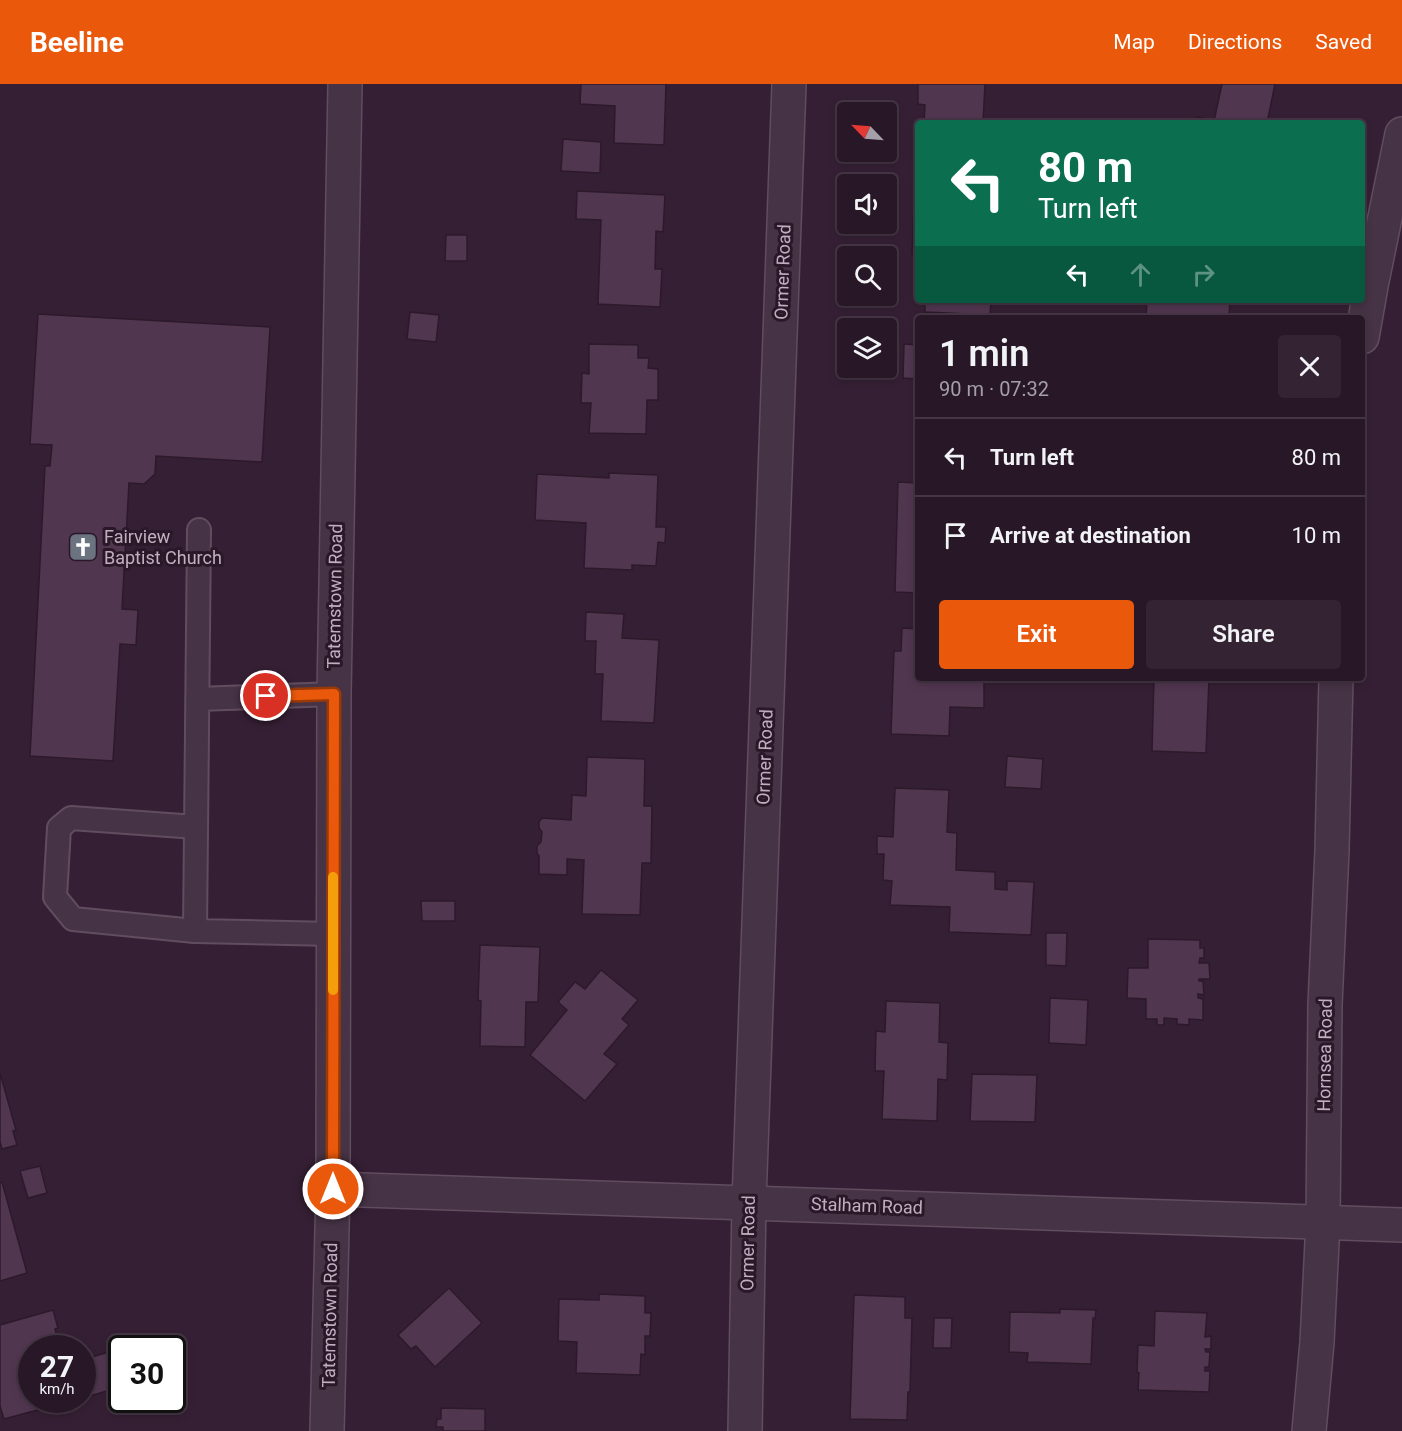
<!DOCTYPE html>
<meta charset="utf-8">
<style>
:root{--surface:#281727;--page:#342433;--text:#f1f3f6;--muted:#a59fa7;--line:#443644;--accent:#ea580c}
body{margin:0;font-family:Roboto,sans-serif;background:var(--page);color:var(--text);height:100vh;display:flex;flex-direction:column;font-size:22px;white-space:nowrap}
*{box-sizing:border-box;margin:0}
p{font-size:20px;color:var(--muted)}
.icon{flex:none;width:33px;height:33px;fill:none;stroke:currentColor;stroke-width:2;stroke-linecap:round;stroke-linejoin:round}
.map{position:relative;flex:1;overflow:hidden}
.details{position:absolute;left:915px;top:231px;width:450px;height:366px;display:flex;flex-direction:column;background:var(--surface);border-radius:6px;box-shadow:0 3px 9px #0003,0 0 0 2px var(--line)}
.details>*{flex:none}
.hud{position:absolute;left:915px;top:36px;width:450px;height:183px;border-radius:6px;box-shadow:0 3px 9px #0003,0 0 0 2px var(--line);background:#0b6e4f;color:#fff;overflow:hidden}
.needle{width:39px;rotate:295deg}
.fabs{position:absolute;left:837px;top:18px;display:grid;gap:12px}
.fabs a{display:grid;place-items:center;width:60px;height:60px;border-radius:6px;background:var(--surface);box-shadow:0 3px 9px #0003,0 0 0 2px var(--line);font-size:30px}
.speed{position:absolute;left:18px;top:1251px;display:flex;gap:12px;font-size:30px;font-weight:700;text-align:center}
.speed>*{display:grid;place-content:center;width:78px;height:78px;border-radius:50%;background:var(--surface);box-shadow:0 3px 9px #0003,0 0 0 2px var(--line);line-height:1}
.speed small{font-size:15px;font-weight:400}
.speed .limit{border:3px solid #111;border-radius:9px;background:#fff;color:#111}
.pin{position:absolute;display:grid;place-items:center;width:51px;height:51px;color:#fff;margin:-26px;border:3px solid #fff;border-radius:50%;box-shadow:0 2px 6px #0007}
.me{position:absolute;width:66px;margin:-33px;rotate:0deg;stroke-linejoin:round;filter:drop-shadow(0 0 4px #0008)}
.turn{display:flex;align-items:center;gap:21px;height:126px;padding:0 24px;font-size:27px}
.turn .icon{width:78px;height:78px;stroke-width:2.5}
.turn b{display:block;font-size:42px;line-height:51px}
.lanes{display:flex;align-items:center;height:57px;padding:0 24px;background:#0003;justify-content:center;gap:30px;direction:ltr}
.lanes .off{opacity:.35}
.round{display:grid;place-items:center;flex:none;width:63px;height:63px;border-radius:6px;background:var(--page)}
.head{display:flex;align-items:center;justify-content:space-between;height:102px;padding:0 24px}
h1{font-size:36px;font-weight:600;line-height:45px}
.action{display:flex;gap:12px;margin-top:auto;padding:12px 24px}
.action a{flex:1;height:69px;border-radius:6px;background:var(--accent);color:#fff;font-size:24px;font-weight:600;line-height:69px;text-align:center}
.action a+a{background:var(--page);color:var(--text)}
ul{padding:0;list-style:none}
li{display:flex;align-items:center;gap:18px;height:78px;padding:0 24px;border-top:2px solid var(--line)}
li div{flex:1}
li b{display:block;font-size:22px}
li em{font-style:normal}
header{display:flex;align-items:center;gap:36px;box-sizing:border-box;height:84px;padding:0 30px;background:var(--accent);color:#fff}
header strong{font-size:28px}
nav{display:flex;gap:33px;margin-inline-start:auto;font-size:21px}
.map>svg:first-child{display:block}
.building{fill:#513650;stroke:#2c1a2b;stroke-width:1.5}
.lines{fill:none;stroke-linecap:round;stroke-linejoin:round}
.service-casing{stroke:#614d5f;stroke-width:26}
.minor-casing{stroke:#614d5f;stroke-width:36}
.service{stroke:#463345;stroke-width:22}
.minor{stroke:#463345;stroke-width:33}
.route-casing{stroke:#983908;stroke-width:15}
.route{stroke:#ea580c;stroke-width:10}
.slow{stroke:#f59e0b;stroke-width:10}
.labels{text-anchor:middle;stroke-width:6;stroke-linejoin:round;paint-order:stroke}
.street-label{font-size:18px;fill:#c3adc1;stroke:#2a1829}
.poi-label{font-size:18px;fill:#c3adc1;stroke:#2a1829;text-anchor:start}
</style>
<header>
<strong>Beeline</strong>
<nav><a>Map</a><a>Directions</a><a>Saved</a></nav>
</header>
<div class="map">
<svg width="1402" height="1347" viewBox="0 0 1402 1347">
<rect width="100%" height="100%" fill="#351f34"/>
<g class="building">
<path d="M 581,0 L 666,0 L 664,61 L 614,59 L 615,22 L 580,20 Z"/>
<path d="M 918,0 L 985,0 L 983,39 L 924,39 L 925,21 L 918,20 Z"/>
<path d="M 1222,0 L 1275,0 L 1267,39 L 1195,39 L 1197,33 L 1214,37 Z"/>
<path d="M 563,55 L 601,58 L 600,89 L 561,87 Z"/>
<path d="M 577,107 L 665,111 L 663,148 L 656,147 L 655,185 L 662,185 L 660,223 L 598,220 L 601,136 L 576,135 Z"/>
<path d="M 914,121 L 918,121 L 918,170 L 912,170 Z"/>
<path d="M 446,151 L 467,151 L 467,177 L 445,177 Z"/>
<path d="M 925,216 L 991,216 L 990,231 L 925,228 Z"/>
<path d="M 1147,216 L 1230,216 L 1229,234 L 1146,234 Z"/>
<path d="M 410,228 L 439,231 L 436,258 L 407,255 Z"/>
<path d="M 38,230 L 270,243 L 262,378 L 156,372 L 155,390 L 144,400 L 129,399 L 122,525 L 138,526 L 136,561 L 120,560 L 113,677 L 30,672 L 45,382 L 50,382 L 52,361 L 30,360 Z"/>
<path d="M 589,260 L 638,261 L 638,274 L 649,274 L 648,284 L 658,285 L 658,316 L 647,316 L 646,350 L 589,349 L 591,319 L 581,319 L 582,289 L 589,290 Z"/>
<path d="M 904,260 L 918,261 L 918,370 L 915,370 L 918,295 L 903,294 Z"/>
<path d="M 609,389 L 658,391 L 656,443 L 666,443 L 665,459 L 658,458 L 656,482 L 632,481 L 632,486 L 584,484 L 586,439 L 535,436 L 537,390 L 609,394 Z"/>
<path d="M 898,398 L 918,399 L 918,509 L 895,508 Z"/>
<path d="M 586,528 L 624,530 L 622,554 L 659,556 L 654,639 L 601,637 L 603,590 L 595,590 L 596,557 L 585,557 Z"/>
<path d="M 902,544 L 918,545 L 918,594 L 984,594 L 984,624 L 950,623 L 949,652 L 891,650 L 894,567 L 901,567 Z"/>
<path d="M 1154,594 L 1209,594 L 1206,669 L 1152,667 Z"/>
<path d="M 1007,672 L 1043,675 L 1041,705 L 1005,703 Z"/>
<path d="M 587,673 L 645,675 L 644,722 L 652,722 L 651,779 L 642,779 L 640,831 L 582,830 L 584,776 L 567,775 L 567,791 L 539,790 L 539,772 L 537,769 L 537,762 L 541,758 L 542,748 L 539,744 L 539,738 L 542,734 L 571,736 L 572,711 L 586,712 Z"/>
<path d="M 895,704 L 949,706 L 947,748 L 957,749 L 956,786 L 995,788 L 995,805 L 1007,806 L 1007,797 L 1034,798 L 1031,851 L 949,848 L 950,823 L 890,821 L 892,797 L 883,796 L 884,770 L 877,770 L 877,752 L 893,753 Z"/>
<path d="M 421,817 L 455,817 L 455,837 L 422,837 Z"/>
<path d="M 1046,849 L 1067,849 L 1066,882 L 1046,881 Z"/>
<path d="M 1148,855 L 1200,856 L 1200,864 L 1204,864 L 1204,874 L 1200,874 L 1199,879 L 1209,879 L 1210,895 L 1199,895 L 1199,897 L 1203,897 L 1204,911 L 1198,910 L 1198,914 L 1203,915 L 1203,936 L 1189,935 L 1189,941 L 1177,940 L 1177,935 L 1164,934 L 1164,941 L 1157,941 L 1157,935 L 1146,935 L 1146,915 L 1127,914 L 1128,884 L 1148,884 Z"/>
<path d="M 480,861 L 540,863 L 538,918 L 526,918 L 525,963 L 480,962 L 481,917 L 478,916 Z"/>
<path d="M 601,886 L 638,916 L 622,935 L 629,941 L 604,970 L 617,980 L 585,1017 L 530,971 L 567,926 L 558,918 L 575,898 L 585,905 Z"/>
<path d="M 1050,914 L 1088,916 L 1086,961 L 1049,959 Z"/>
<path d="M 886,917 L 940,919 L 939,958 L 948,959 L 947,996 L 938,995 L 937,1037 L 882,1035 L 884,987 L 875,987 L 876,947 L 885,948 Z"/>
<path d="M 0,989 L 16,1046 L 13,1047 L 17,1061 L 2,1065 L 0,1058 Z"/>
<path d="M 972,990 L 1037,991 L 1035,1038 L 970,1037 Z"/>
<path d="M 40,1082 L 47,1109 L 28,1114 L 20,1087 Z"/>
<path d="M 2,1098 L 27,1189 L 0,1197 L 0,1099 Z"/>
<path d="M 449,1204 L 482,1239 L 435,1283 L 416,1262 L 411,1265 L 398,1251 Z"/>
<path d="M 599,1210 L 645,1212 L 645,1229 L 651,1229 L 650,1252 L 645,1252 L 645,1271 L 641,1270 L 640,1291 L 576,1289 L 577,1258 L 558,1257 L 559,1215 L 599,1216 Z"/>
<path d="M 854,1211 L 905,1213 L 905,1234 L 912,1234 L 910,1308 L 908,1308 L 907,1336 L 850,1335 Z"/>
<path d="M 1060,1225 L 1096,1226 L 1095,1235 L 1093,1234 L 1091,1280 L 1027,1278 L 1028,1269 L 1009,1268 L 1010,1228 L 1060,1229 Z"/>
<path d="M 53,1226 L 58,1244 L 55,1245 L 59,1260 L 62,1259 L 63,1264 L 32,1264 L 32,1316 L 78,1316 L 79,1319 L 50,1326 L 49,1323 L 4,1335 L 0,1322 L 0,1241 Z"/>
<path d="M 1155,1227 L 1207,1229 L 1205,1253 L 1211,1252 L 1211,1265 L 1205,1265 L 1206,1268 L 1210,1268 L 1209,1283 L 1205,1283 L 1205,1287 L 1210,1287 L 1209,1308 L 1138,1306 L 1139,1289 L 1137,1288 L 1138,1261 L 1154,1262 Z"/>
<path d="M 934,1234 L 952,1234 L 951,1264 L 933,1264 Z"/>
<path d="M 109,1268 L 120,1303 L 90,1312 L 82,1285 L 82,1276 Z"/>
<path d="M 441,1324 L 485,1325 L 485,1347 L 443,1347 L 443,1343 L 436,1343 L 437,1335 L 441,1335 Z"/>
</g>
<g class="lines">
<g class="service-casing">
<g id="service">
<path d="M 199,446 L 195,847 L 333,850"/>
<path d="M 198,615 L 334,610"/>
<path d="M 195,847 L 73,835 L 55,813 L 59,744 L 71,734 L 196,743"/>
</g>
</g>
<g class="minor-casing">
<g id="minor">
<path d="M 1362,253 L 1371,202 L 1402,50"/>
<path d="M 333,1105 L 1402,1141"/>
<path d="M 327,1347 L 333,1105 L 334,610 L 345,0"/>
<path d="M 745,1347 L 749,1118 L 789,0"/>
<path d="M 1309,1347 L 1317,1258 L 1323,1138 L 1325,921 L 1332,766 L 1336,594"/>
</g>
</g>
<use href="#service" class="service"/>
<use href="#minor" class="minor"/>
</g>
<g class="lines">
<g class="route-casing">
<path id="route" d="M 266,612 L 334,610 L 333,1105"/>
</g>
<use href="#route" class="route"/>
<path class="slow" d="M 333,906 L 333,793"/>
</g>
<defs>
<g id="church-square" transform="scale(1.5)"><rect x="-9" y="-9" width="18" height="18" rx="4" fill="#6b7280" stroke="#2a1829"/><path d="M-1.2-6h2.4v3.5h3.3v2.4h-3.3V6h-2.4V-.1h-3.3v-2.4h3.3Z" fill="#fff"/></g>
</defs>
<g fill-rule="evenodd">
<use href="#church-square" x="83" y="463"/>
</g>
<g class="labels">
<g class="street-label">
<text transform="translate(783 188) rotate(-88)" y="6">Ormer Road</text>
<text transform="translate(335 512) rotate(-89)" y="6">Tatemstown Road</text>
<text transform="translate(765 673) rotate(-88)" y="6">Ormer Road</text>
<text transform="translate(1325 971) rotate(-89)" y="6">Hornsea Road</text>
<text transform="translate(867 1122) rotate(2)" y="6">Stalham Road</text>
<text transform="translate(748 1159) rotate(-89)" y="6">Ormer Road</text>
<text transform="translate(330 1231) rotate(-89)" y="6">Tatemstown Road</text>
</g>
<g class="poi-label">
<text x="104" y="459">Fairview<tspan x="104" dy="21">Baptist Church</tspan></text>
</g>
</g>
</svg>
<div class="fabs">
<a><svg class="needle" viewBox="-14 -14 28 28"><path d="M0-13l5 13h-10z" fill="#e53935"/><path d="M0 13l5-13h-10z" fill="#a59fa7"/></svg></a>
<a><svg class="icon" aria-label="sound" viewBox="0 0 24 24"><path d="M4 9h4l5-4v14l-5-4H4zM17 9q2 3 0 6"/></svg></a>
<a><svg class="icon" aria-label="search" viewBox="0 0 24 24"><circle cx="10" cy="10" r="6"/><path d="M15 15l6 6"/></svg></a>
<a><svg class="icon" aria-label="layers" viewBox="0 0 24 24"><path d="M12 4l9 5-9 5-9-5zM3 14l9 5 9-5"/></svg></a>
</div>
<div class="speed"><div>27<small>km/h</small></div><div class="limit">30</div></div>
<div class="pin" style="left:266px;top:612px;background:#d93025"><svg class="icon" aria-label="arrive" viewBox="0 0 24 24"><path d="M6 21V4h12l-3 4 3 4H6"/></svg></div>
<svg class="me" style="left:333px;top:1105px" viewBox="-20 -20 40 40"><circle r="17" fill="#ea580c" stroke="#fff" stroke-width="3"/><path d="M0-11L8 9 0 5-8 9z" fill="#fff"/></svg>
<div class="hud">
<div class="turn"><svg class="icon" aria-label="left" viewBox="0 0 24 24"><path d="M17 20v-9H6M10 6l-5 5 5 5"/></svg><div><b>80 m</b>Turn left</div></div>
<div class="lanes"><svg class="icon" aria-label="left" viewBox="0 0 24 24"><path d="M17 20v-9H6M10 6l-5 5 5 5"/></svg><svg class="icon off" aria-label="ahead" viewBox="0 0 24 24"><path d="M12 20V5M6 11l6-6 6 6"/></svg><svg class="icon off" aria-label="right" viewBox="0 0 24 24"><path d="M7 20v-9h11M14 6l5 5-5 5"/></svg></div>
</div>
<section class="details">
<div class="head"><div><h1>1 min</h1><p>90 m · 07:32</p></div><a class="round"><svg class="icon" aria-label="close" viewBox="0 0 24 24"><path d="M6 6l12 12M18 6L6 18"/></svg></a></div>
<ul>
<li><svg class="icon" aria-label="left" viewBox="0 0 24 24"><path d="M17 20v-9H6M10 6l-5 5 5 5"/></svg><div><b>Turn left</b></div><em>80 m</em></li>
<li><svg class="icon" aria-label="arrive" viewBox="0 0 24 24"><path d="M6 21V4h12l-3 4 3 4H6"/></svg><div><b>Arrive at destination</b></div><em>10 m</em></li>
</ul>
<div class="action"><a>Exit</a><a>Share</a></div>
</section>
</div>
